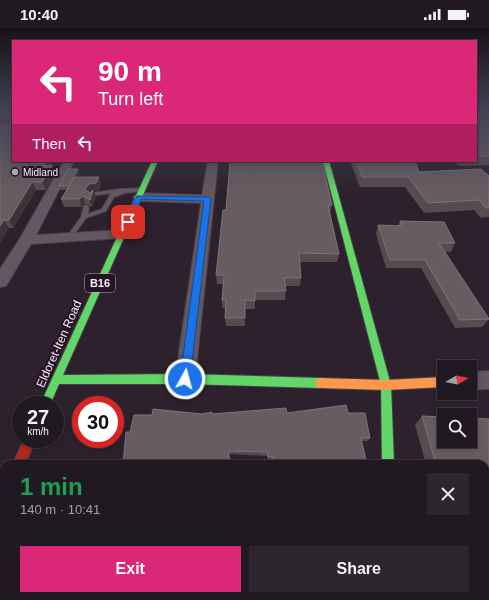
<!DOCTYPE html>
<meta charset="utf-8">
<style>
:root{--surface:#211921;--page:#2d262e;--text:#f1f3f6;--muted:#a2a0a5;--line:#3e383f;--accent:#db2777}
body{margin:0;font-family:Helvetica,sans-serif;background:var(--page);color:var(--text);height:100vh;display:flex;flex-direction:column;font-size:15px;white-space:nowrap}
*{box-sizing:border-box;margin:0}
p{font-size:13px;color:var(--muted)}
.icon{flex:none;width:22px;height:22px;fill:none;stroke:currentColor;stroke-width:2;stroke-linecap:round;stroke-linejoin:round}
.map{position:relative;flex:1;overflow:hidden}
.drawer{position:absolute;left:0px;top:432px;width:489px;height:140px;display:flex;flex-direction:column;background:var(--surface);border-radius:12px 12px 0 0;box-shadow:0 2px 6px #0003,0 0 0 1px var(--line)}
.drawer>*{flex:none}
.guide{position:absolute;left:12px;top:12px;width:465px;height:122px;border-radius:0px;box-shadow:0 2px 6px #0003,0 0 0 1px var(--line);background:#db2777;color:#fff;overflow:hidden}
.needle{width:26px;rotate:81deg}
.fabs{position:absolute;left:437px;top:332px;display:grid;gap:8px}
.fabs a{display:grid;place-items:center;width:40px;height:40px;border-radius:0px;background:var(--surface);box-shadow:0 2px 6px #0003,0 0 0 1px var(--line);font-size:20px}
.speed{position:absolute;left:12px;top:368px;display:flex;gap:8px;font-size:20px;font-weight:700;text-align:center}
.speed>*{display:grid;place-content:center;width:52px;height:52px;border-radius:50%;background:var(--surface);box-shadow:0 2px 6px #0003,0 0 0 1px var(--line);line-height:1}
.speed small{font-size:10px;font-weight:400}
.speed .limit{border:6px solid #d22;background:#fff;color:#111}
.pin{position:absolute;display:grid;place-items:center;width:34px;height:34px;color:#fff;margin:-17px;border-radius:8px;box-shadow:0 2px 6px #0006}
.me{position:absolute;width:44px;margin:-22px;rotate:7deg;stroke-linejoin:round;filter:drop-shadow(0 0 3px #0008)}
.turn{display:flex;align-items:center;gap:14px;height:84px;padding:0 20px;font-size:18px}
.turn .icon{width:52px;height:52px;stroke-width:2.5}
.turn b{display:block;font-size:28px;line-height:34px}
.then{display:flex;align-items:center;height:38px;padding:0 20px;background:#0003;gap:8px;font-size:15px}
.round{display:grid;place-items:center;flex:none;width:42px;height:42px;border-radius:0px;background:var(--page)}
.head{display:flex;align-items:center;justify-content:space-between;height:68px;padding:0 20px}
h1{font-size:24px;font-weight:800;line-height:30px;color:#1e9e55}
.cta{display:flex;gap:8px;margin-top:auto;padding:8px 20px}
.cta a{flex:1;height:46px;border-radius:0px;background:var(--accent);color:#fff;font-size:16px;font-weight:800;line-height:46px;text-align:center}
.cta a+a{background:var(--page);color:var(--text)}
.status{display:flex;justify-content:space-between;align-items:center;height:28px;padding:0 20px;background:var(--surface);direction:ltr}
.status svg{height:11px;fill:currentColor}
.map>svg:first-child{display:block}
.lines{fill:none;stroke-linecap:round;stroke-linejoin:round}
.lane-casing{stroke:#4a4049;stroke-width:2}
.street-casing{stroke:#4a4049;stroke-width:2}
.fast-casing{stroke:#4a4049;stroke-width:2}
.slow-casing{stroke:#4a4049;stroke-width:2}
.jam-casing{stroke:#4a4049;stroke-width:2}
.lane{fill:#625862;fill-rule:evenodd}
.street{fill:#625862;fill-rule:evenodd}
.fast{fill:#63d668;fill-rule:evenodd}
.slow{fill:#ff974d;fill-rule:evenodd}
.jam{fill:#b3261e;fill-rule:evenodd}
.wall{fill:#554c4f}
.shaded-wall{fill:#3d3439}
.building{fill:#675d61;stroke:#7e7378}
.route{fill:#1a73e8;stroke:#114b97}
.poi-dot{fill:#b1a4b0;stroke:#271326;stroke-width:1.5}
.labels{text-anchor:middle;stroke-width:4;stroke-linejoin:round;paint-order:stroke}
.far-poi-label{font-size:10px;fill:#f8eaf7;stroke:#271326;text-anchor:start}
.shield{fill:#271326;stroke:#b9aab8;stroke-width:1}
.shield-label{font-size:11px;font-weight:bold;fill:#f8eaf7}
.street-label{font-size:12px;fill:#f8eaf7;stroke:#271326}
</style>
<div class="status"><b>10:40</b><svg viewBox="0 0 49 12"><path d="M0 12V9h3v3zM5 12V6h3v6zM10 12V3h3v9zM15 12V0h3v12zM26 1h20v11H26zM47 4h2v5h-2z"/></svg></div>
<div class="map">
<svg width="489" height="572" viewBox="0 0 489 572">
<rect width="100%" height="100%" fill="#2c212c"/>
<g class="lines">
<g class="lane-casing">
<path id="lane" d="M 142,160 L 145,162 L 144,163 L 125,165 L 114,169 L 106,183 L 86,190 L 71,211 L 69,212 L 66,210 L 81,189 L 84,178 L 86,177 L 89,179 L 88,186 L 102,181 L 110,167 L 113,165 L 96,167 L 92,171 L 89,169 L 92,165 L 119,161 Z"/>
</g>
<g class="street-casing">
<g id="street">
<path d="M 64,133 L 74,133 L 36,207 L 122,202 L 127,203 L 129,206 L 127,209 L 122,210 L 31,216 L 6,258 L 0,259 L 0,241 L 19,212 Z"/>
<path d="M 208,133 L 218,133 L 195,351 L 192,357 L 185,360 L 178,357 L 175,351 L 201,175 L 139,173 L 133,169 L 139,165 L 202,167 Z"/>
<path d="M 489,343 L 489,361 L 470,362 L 470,344 Z"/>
<path d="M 405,568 L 433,568 L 434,572 L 406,572 Z"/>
</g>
</g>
<g class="fast-casing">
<g id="fast">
<path d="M 152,133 L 158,133 L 63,347 L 185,346 L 320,350 L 324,352 L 325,355 L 324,358 L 320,360 L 185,356 L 59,356 L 50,377 L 40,377 Z"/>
<path d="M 323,133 L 329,133 L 391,357 L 394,436 L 382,436 L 381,357 Z"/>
</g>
</g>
<g class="slow-casing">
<g id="slow">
<path d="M 444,349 L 444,359 L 386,362 L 320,360 L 316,358 L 315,355 L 316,352 L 320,350 L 386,352 Z"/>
<path d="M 4,464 L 4,484 L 0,486 L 0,465 Z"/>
</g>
</g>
<g class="jam-casing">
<path id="jam" d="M 24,411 L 36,411 L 25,436 L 13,436 Z"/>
</g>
<use href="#lane" class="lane"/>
<use href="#street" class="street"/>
<use href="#fast" class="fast"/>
<use href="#slow" class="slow"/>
<use href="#jam" class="jam"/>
</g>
<g class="wall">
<path d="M 489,92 L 489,137 L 460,138 L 452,133 L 476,133 L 476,93 Z"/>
<path d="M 11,96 L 52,137 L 55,145 L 46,162 L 36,162 L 35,164 L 13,200 L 9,200 L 0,215 Z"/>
<path d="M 350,133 L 415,133 L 419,144 L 489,148 L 489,189 L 481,190 L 474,182 L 424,185 L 405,159 L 360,159 Z"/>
<path d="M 80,145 L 78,149 L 101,156 L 98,163 L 94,163 L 96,169 L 92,179 L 85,176 L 82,179 L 64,179 L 61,171 L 67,162 L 61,162 L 59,158 Z"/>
<path d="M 332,177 L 330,186 L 339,226 L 337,234 L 300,234 L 301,250 L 300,258 L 285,258 L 286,263 L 285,272 L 255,272 L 255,281 L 245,281 L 245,298 L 226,298 L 225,290 L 226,280 L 222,280 L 222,272 L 223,256 L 217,256 L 216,247 L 226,182 Z"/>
<path d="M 400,193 L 455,215 L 451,224 L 445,224 L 489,291 L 482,299 L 455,300 L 421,240 L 386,240 L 376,206 L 378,197 L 398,198 Z"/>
<path d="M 287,385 L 348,385 L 370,410 L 368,413 L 361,413 L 367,436 L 272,436 L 271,432 L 268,432 L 267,428 L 229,426 L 130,404 L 202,386 Z"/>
<path d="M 422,388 L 444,389 L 444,413 L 470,413 L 470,390 L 489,391 L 489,572 L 467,572 L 466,568 L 485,568 L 485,436 L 426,436 L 415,397 Z"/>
<path d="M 278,568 L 296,568 L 279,571 Z"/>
<path d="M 358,568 L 405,568 L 406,572 L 359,572 Z"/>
</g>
<g class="shaded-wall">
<path d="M 46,133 L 54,133 L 47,146 L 44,138 Z"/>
<path d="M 52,137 L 55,145 L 46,162 L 42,154 Z"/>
<path d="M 78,141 L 80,145 L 71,162 L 70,158 Z"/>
<path d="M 99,149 L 101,156 L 98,163 L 94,163 L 96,169 L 92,179 L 85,161 L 89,156 Z"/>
<path d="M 33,154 L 36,162 L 35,164 L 13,200 L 9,192 L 31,156 Z"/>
<path d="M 83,168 L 85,176 L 82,179 L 79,171 Z"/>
<path d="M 4,192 L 9,200 L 0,215 L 0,198 Z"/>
<path d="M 102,568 L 106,568 L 105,572 L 102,572 Z"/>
</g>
<g class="building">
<path d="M 13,85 L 13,133 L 46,133 L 44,138 L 52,137 L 42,154 L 33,154 L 31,156 L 9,192 L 4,192 L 0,198 L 0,99 L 2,97 L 11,96 L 10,88 Z"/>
<path d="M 489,92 L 489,128 L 476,128 L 476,93 Z"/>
<path d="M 230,133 L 322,133 L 332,177 L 328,177 L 339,226 L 299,225 L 301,250 L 284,250 L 286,263 L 255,263 L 255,273 L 245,272 L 245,290 L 225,290 L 226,272 L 222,272 L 224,247 L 216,247 L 223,182 L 226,182 Z"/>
<path d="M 356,133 L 415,133 L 419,144 L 481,141 L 489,148 L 489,180 L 486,180 L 479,172 L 428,175 L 408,149 L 362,149 Z"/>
<path d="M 68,141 L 78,141 L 69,158 L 59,158 Z"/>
<path d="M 75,149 L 99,149 L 96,155 L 89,156 L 85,161 L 90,165 L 93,162 L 90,172 L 83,168 L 79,171 L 61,171 Z"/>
<path d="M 400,193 L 444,194 L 455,215 L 439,215 L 489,291 L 460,292 L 425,232 L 390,232 L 378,197 L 402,198 Z"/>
<path d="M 346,377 L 348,385 L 365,385 L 370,410 L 361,410 L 367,436 L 273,436 L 272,428 L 268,429 L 267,424 L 228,423 L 231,436 L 123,436 L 126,404 L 130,404 L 134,387 L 152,387 L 153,381 L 202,386 L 212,384 L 212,386 L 286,380 L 287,385 Z"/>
<path d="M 422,388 L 444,389 L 444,413 L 470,413 L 470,390 L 489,391 L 489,572 L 479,572 L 478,568 L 485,568 L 485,436 L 436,436 Z"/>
<path d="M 78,568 L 102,568 L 102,572 L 77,572 Z"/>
<path d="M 121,568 L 233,568 L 234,572 L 121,572 Z"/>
<path d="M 279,568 L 292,568 L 279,571 Z"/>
<path d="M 364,568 L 405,568 L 406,572 L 364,572 Z"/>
</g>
<linearGradient id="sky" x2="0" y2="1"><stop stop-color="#181218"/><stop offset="0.52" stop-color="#454356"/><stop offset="1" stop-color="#454356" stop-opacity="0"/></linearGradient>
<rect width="489" height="165" fill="url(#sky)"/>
<path class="route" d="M 137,168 L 208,169 L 211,171 L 190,351 L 189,354 L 181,354 L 180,351 L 204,173 L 141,171 L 131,194 L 125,196 L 124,194 Z"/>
<circle class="poi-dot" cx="15" cy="144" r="4"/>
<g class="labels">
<g class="far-poi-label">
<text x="23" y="148">Midland</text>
</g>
<rect class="shield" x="85" y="246" width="30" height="18" rx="3"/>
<g class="shield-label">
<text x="100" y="259">B16</text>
</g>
<g class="street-label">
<text transform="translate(59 316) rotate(-66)" y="4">Eldoret-Iten Road</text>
</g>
</g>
</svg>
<div class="fabs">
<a><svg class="needle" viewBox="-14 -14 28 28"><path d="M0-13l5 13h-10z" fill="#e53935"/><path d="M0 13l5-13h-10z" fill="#a2a0a5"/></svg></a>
<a><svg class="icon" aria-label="search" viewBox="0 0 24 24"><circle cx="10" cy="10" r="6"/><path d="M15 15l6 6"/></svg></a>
</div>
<div class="speed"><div>27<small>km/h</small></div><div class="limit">30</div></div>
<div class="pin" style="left:128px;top:194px;background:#d93025"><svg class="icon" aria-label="arrive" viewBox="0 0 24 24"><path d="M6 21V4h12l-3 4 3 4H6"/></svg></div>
<svg class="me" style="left:185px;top:351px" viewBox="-20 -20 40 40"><circle r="17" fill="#1a73e8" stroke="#fff" stroke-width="3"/><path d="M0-11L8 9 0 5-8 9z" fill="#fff"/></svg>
<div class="guide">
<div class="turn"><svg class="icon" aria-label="left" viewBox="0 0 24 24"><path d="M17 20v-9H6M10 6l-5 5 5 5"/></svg><div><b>90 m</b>Turn left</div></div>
<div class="then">Then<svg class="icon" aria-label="left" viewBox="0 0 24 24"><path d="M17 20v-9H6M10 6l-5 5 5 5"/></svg></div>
</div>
<section class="drawer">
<div class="head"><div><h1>1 min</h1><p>140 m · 10:41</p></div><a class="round"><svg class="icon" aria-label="close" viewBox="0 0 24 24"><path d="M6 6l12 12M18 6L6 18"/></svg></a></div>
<div class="cta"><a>Exit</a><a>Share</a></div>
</section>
</div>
